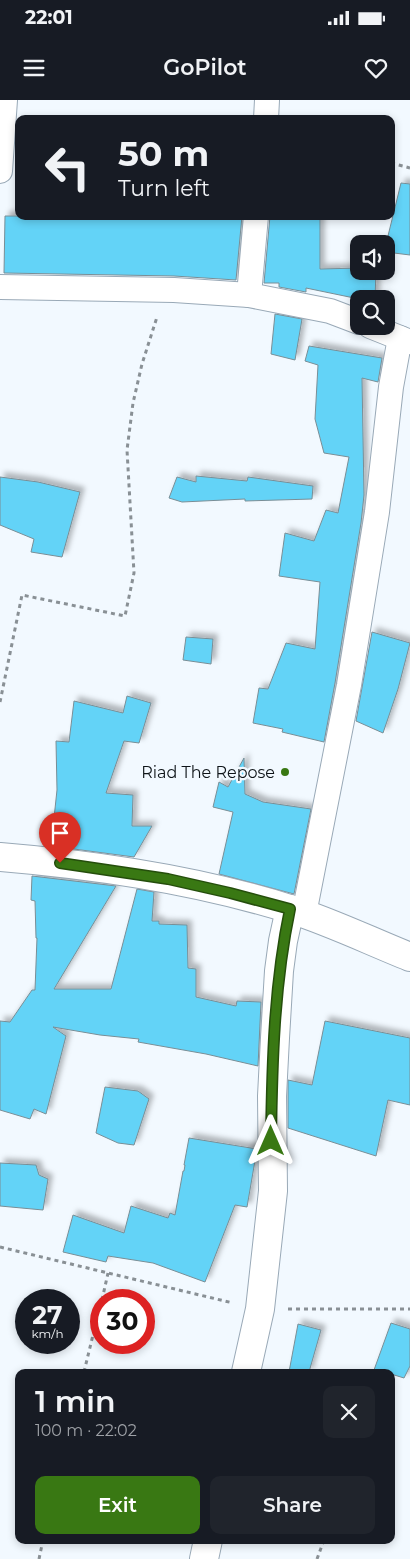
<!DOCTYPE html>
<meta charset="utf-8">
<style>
:root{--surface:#171b24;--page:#20242c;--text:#f1f3f6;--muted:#9ea1a6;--accent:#397813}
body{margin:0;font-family:Montserrat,sans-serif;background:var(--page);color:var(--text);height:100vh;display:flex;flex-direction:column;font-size:19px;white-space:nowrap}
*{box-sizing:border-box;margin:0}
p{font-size:16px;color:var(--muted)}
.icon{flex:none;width:28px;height:28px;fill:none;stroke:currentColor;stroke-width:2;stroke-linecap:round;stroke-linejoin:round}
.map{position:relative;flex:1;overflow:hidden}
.sheet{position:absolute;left:15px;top:1269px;width:380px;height:175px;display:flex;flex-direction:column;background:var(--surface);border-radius:10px;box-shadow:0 2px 8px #0003}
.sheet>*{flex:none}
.top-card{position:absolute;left:15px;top:15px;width:380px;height:105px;border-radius:10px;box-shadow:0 2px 8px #0003;background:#171b24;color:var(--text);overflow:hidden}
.fabs{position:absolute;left:350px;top:135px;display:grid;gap:10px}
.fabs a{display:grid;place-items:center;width:45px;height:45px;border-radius:10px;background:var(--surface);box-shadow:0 2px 8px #0003;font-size:25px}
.speed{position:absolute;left:15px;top:1189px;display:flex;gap:10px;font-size:25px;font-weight:700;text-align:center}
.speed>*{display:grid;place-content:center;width:65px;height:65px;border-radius:50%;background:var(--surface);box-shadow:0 2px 8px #0003;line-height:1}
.speed small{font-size:12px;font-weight:400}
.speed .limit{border:8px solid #d22;background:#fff;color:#111}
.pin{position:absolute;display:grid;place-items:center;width:42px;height:42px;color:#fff;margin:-51px -21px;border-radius:50% 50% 50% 0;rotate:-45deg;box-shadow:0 0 5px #0007}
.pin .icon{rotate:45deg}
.me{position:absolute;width:55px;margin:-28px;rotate:0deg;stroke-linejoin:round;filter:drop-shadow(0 0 4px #0008)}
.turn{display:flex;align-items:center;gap:18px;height:105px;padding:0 20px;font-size:22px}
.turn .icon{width:65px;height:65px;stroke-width:2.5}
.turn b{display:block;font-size:35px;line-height:42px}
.round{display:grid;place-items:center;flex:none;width:52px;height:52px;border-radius:10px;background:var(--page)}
.head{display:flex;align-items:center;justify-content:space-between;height:85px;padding:0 20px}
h1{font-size:30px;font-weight:600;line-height:38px}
.cta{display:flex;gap:10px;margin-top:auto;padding:10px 20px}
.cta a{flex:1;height:58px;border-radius:10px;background:var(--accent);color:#fff;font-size:20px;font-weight:600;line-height:58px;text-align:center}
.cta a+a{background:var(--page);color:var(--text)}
.status{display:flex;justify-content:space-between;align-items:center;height:35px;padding:0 25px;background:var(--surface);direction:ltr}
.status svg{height:14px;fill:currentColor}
header{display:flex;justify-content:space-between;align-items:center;height:65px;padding:0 20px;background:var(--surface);font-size:22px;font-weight:600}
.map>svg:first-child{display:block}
.building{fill:#64d3f7;stroke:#798e96;filter:url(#shadow)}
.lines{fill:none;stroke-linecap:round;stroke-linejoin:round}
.pedestrian-casing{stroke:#99a9b7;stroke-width:26}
.minor-casing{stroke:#99a9b7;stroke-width:30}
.path{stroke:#899095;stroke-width:3;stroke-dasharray:4 4;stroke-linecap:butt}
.pedestrian{stroke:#fff;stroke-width:24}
.minor{stroke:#fff;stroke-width:28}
.route-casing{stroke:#254e0c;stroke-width:12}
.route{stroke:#397813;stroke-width:9}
.poi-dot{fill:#397813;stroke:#f2f9ff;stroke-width:2}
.labels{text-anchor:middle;stroke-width:4.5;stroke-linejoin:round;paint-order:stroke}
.poi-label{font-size:16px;fill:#0e1418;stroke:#f2f9ff;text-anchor:end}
</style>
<div class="status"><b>22:01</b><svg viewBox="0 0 49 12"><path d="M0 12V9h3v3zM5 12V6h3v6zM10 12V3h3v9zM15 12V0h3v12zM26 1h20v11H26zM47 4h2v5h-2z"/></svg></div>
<header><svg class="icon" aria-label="menu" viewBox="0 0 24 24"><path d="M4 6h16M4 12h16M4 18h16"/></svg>GoPilot<svg class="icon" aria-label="heart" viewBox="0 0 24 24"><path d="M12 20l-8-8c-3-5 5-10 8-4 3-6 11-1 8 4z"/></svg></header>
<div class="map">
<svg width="410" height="1459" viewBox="0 0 410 1459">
<defs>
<filter id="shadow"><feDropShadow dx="4.5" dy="-4.5" stdDeviation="2.5" flood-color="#0004"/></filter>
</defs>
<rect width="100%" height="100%" fill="#f2f9ff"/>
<g class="building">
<path d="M 401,83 L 410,84 L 410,155 L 386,152 L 386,144 Z"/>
<path d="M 5,116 L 242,116 L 236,180 L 174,176 L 4,173 Z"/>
<path d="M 270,116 L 320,116 L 320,169 L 359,168 L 359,171 L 376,171 L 375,199 L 359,199 L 306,188 L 306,192 L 279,187 L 279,183 L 264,183 Z"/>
<path d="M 275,214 L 302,219 L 295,260 L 271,254 Z"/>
<path d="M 309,246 L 382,258 L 378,282 L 362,278 L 364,395 L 361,423 L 335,583 L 324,642 L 282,632 L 283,629 L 253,623 L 259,588 L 268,589 L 286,543 L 315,549 L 320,482 L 279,476 L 285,433 L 314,441 L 326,410 L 338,413 L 349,357 L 324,353 L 315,319 L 318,265 L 305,261 Z"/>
<path d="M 196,376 L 247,381 L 248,377 L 313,386 L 312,399 L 245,401 L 245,399 L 182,402 L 169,398 L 177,377 L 196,382 Z"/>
<path d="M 0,377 L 38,382 L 80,392 L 62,457 L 31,452 L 34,439 L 0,425 Z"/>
<path d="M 372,532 L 410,543 L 398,589 L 383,633 L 356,621 Z"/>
<path d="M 186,537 L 213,539 L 211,564 L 183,560 Z"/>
<path d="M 127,596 L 151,603 L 139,643 L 124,641 L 106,693 L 133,695 L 132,726 L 152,726 L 134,757 L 51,746 L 57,690 L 56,641 L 69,642 L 74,601 L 123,613 Z"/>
<path d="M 244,658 L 245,694 L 263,702 L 311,709 L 294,794 L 219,774 L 233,712 L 213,707 L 219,682 L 228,687 Z"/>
<path d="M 32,776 L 116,786 L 54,889 L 111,889 L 137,789 L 154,792 L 152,821 L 159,821 L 159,824 L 187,825 L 188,868 L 196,869 L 196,897 L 236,906 L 237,901 L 261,902 L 258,966 L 206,954 L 138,942 L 139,939 L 100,935 L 53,927 L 66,936 L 46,1014 L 34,1009 L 30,1019 L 0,1010 L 0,921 L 10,922 L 32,890 L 35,890 L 37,838 L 36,838 L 35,801 L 31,800 Z"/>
<path d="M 325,921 L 410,938 L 410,1005 L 388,1000 L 376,1056 L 288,1028 L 288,980 L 312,985 Z"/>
<path d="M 105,987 L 138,991 L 149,999 L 134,1045 L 118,1043 L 96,1033 Z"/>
<path d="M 189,1038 L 257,1049 L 247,1107 L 235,1105 L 205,1182 L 153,1163 L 108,1156 L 106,1162 L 63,1152 L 73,1115 L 124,1133 L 131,1106 L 168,1118 L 170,1113 L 175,1115 L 183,1071 L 184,1071 L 185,1065 L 184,1065 Z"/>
<path d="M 0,1063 L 36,1065 L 39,1075 L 48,1079 L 43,1110 L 0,1106 Z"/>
<path d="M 391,1223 L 410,1229 L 410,1266 L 404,1278 L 391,1274 L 391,1272 L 374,1270 Z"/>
<path d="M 298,1224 L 321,1230 L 309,1272 L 289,1272 Z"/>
</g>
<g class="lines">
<g class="pedestrian-casing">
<g id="pedestrian">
<path d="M 266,19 L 267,0"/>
<path d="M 0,71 L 5,0"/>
<path d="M 0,187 L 174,190 L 249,195 L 330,211 L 359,222"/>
<path d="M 249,195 L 256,116"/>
<path d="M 370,226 L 410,242"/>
<path d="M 304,814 L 349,585 L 377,412 L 391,287 L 400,238"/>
</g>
</g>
<g class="minor-casing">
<g id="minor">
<path d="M 0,757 C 97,765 197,780 290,809 C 331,822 370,841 410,857"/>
<path d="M 246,1272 L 260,1209 L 273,1091 L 272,996 L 275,938 L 279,871 L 283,841 L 290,809"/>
<path d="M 204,1459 L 208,1440"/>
</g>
</g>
<g class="path">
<path d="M 391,63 L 410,68"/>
<path d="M 0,602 L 22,495 L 125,516 L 134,473 L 127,350 L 133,303 L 142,264 L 157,217"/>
<path d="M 0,1147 L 233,1203"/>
<path d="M 102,1200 L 108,1173"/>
<path d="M 288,1209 L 410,1209"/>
<path d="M 84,1272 L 101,1202"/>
<path d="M 39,1459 L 43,1440"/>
<path d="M 317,1459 L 324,1440"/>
</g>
<use href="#pedestrian" class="pedestrian"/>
<use href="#minor" class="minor"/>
</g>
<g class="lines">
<g class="route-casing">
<path id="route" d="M 60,763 L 168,779 L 230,793 L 290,809 C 274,885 272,963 271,1041"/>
</g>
<use href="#route" class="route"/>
</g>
<circle class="poi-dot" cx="285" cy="672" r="5"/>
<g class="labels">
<g class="poi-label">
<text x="275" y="678">Riad The Repose</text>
</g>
</g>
</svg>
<div class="fabs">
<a><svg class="icon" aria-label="sound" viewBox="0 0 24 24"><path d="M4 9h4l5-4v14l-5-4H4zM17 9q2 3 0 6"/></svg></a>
<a><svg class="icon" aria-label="search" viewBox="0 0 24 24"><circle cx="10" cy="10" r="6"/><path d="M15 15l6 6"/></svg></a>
</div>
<div class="speed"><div>27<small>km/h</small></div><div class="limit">30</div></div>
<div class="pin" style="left:60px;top:763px;background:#d93025"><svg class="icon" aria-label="arrive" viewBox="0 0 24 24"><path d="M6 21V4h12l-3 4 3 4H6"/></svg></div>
<svg class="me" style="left:271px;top:1041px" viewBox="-20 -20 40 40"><path d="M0-17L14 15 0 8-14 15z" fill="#397813" stroke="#fff" stroke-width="4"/></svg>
<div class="top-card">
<div class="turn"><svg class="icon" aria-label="left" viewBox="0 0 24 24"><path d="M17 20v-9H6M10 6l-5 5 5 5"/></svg><div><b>50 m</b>Turn left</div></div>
</div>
<section class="sheet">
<div class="head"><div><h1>1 min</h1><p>100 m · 22:02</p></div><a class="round"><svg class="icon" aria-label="close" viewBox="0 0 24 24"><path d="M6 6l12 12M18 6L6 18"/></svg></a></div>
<div class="cta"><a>Exit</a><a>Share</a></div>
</section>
</div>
